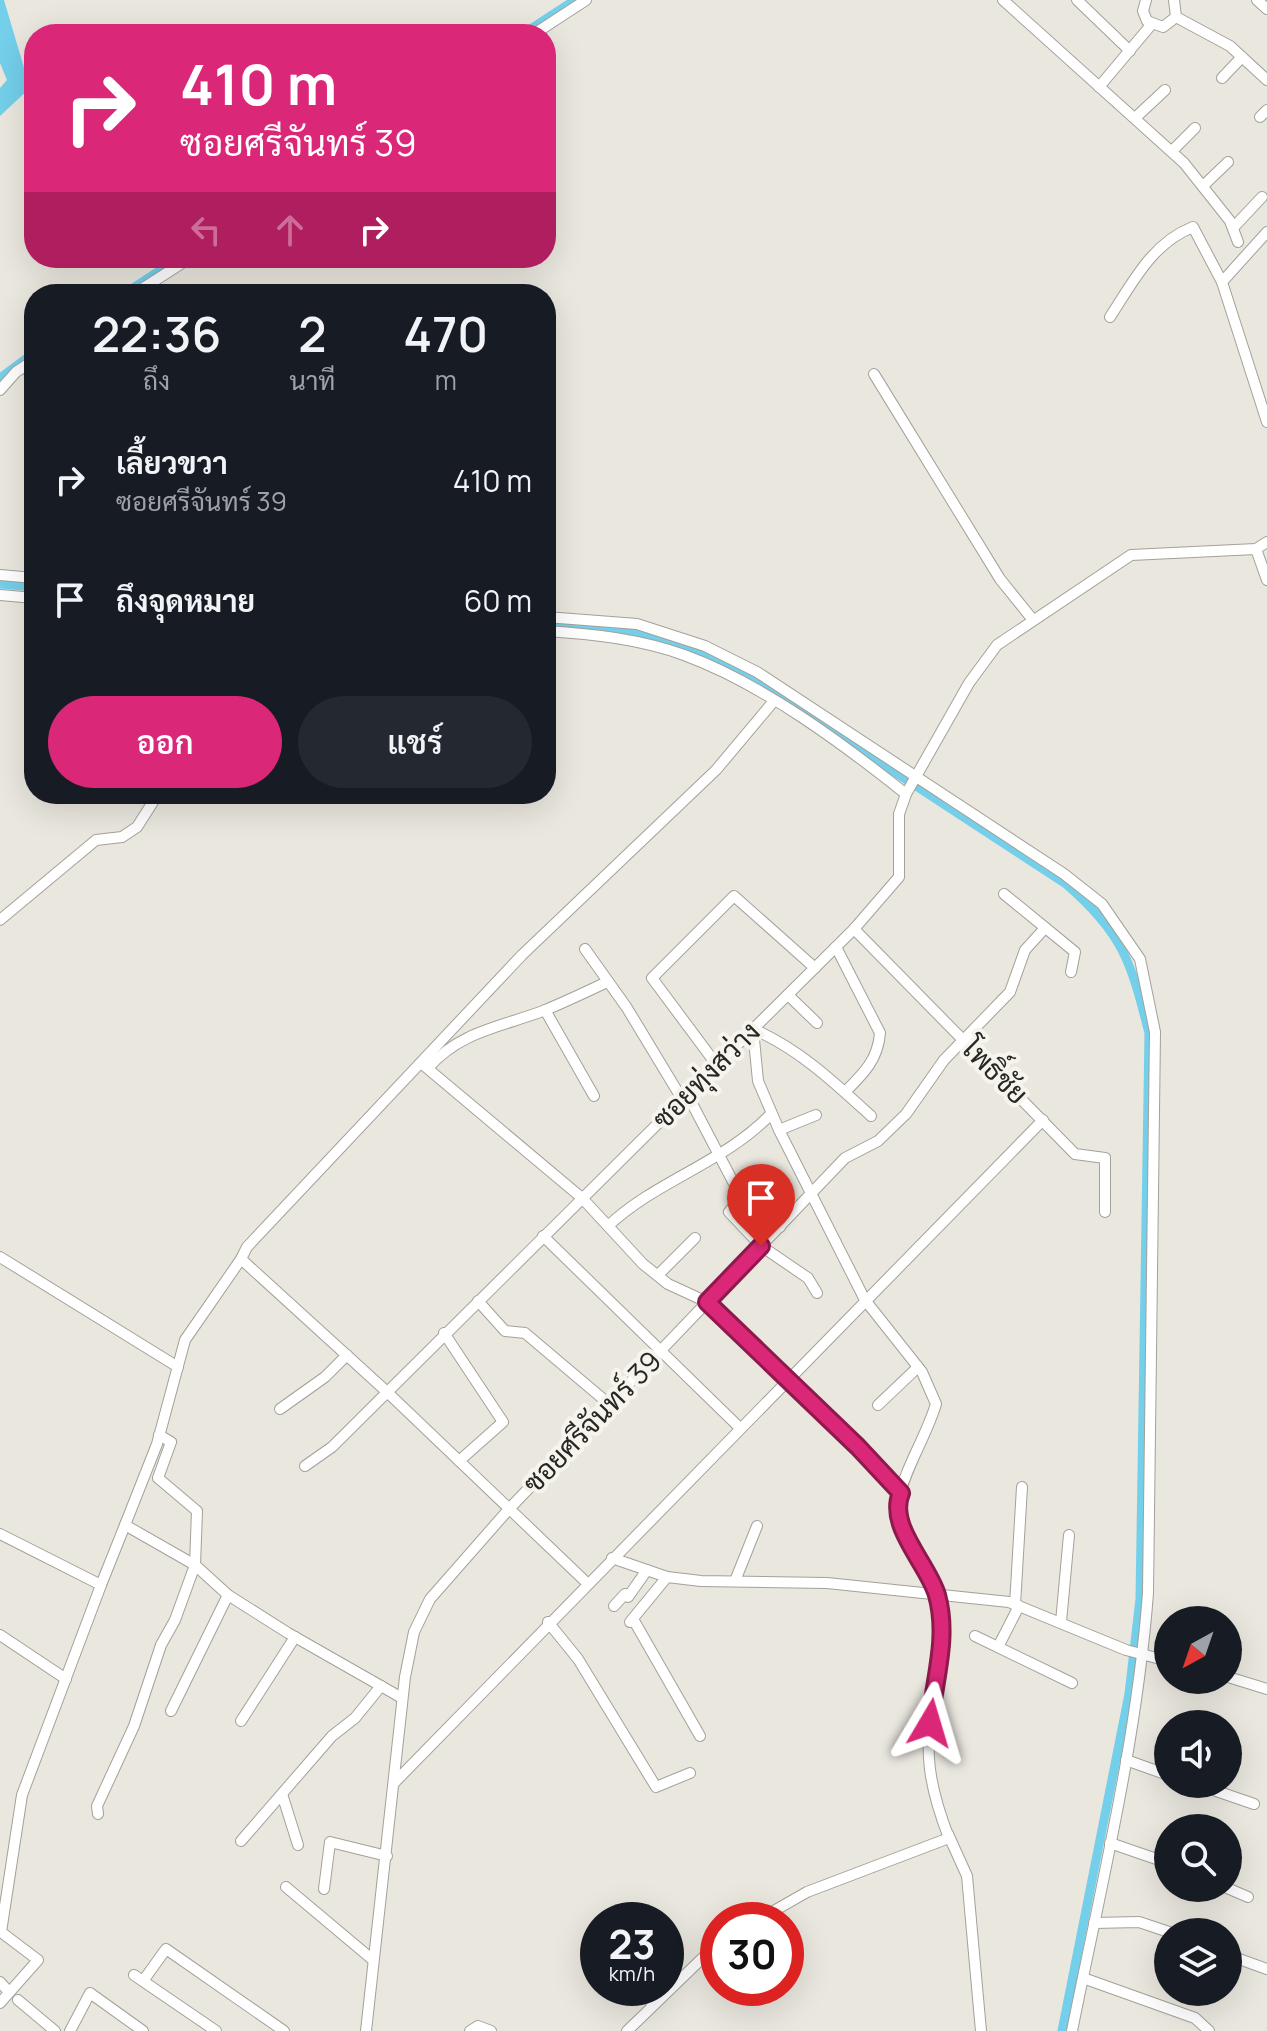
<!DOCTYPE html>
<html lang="th">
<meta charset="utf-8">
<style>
:root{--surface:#171b24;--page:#242831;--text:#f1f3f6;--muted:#9ea1a6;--accent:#db2777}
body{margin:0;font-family:Manrope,Sarabun,sans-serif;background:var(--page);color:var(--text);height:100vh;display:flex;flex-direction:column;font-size:30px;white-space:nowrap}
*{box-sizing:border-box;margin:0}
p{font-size:26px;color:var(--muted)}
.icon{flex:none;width:44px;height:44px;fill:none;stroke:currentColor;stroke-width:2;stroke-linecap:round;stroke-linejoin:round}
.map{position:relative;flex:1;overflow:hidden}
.details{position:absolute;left:24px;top:284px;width:532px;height:520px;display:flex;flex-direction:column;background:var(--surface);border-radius:32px;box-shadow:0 8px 32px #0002}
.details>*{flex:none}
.guide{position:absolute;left:24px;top:24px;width:532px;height:244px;border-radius:32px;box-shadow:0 8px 32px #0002;background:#db2777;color:#fff;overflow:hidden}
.needle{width:52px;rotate:220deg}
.buttons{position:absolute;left:1154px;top:1606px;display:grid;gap:16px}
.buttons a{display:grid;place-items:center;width:88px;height:88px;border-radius:50%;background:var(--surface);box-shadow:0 8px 32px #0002;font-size:40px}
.speed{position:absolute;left:580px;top:1902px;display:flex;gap:16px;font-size:40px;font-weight:700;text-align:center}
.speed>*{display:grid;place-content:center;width:104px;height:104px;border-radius:50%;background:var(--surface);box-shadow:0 8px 32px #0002;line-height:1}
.speed small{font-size:20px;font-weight:400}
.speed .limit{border:12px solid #d22;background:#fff;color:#111}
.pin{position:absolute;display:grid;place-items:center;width:68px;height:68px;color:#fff;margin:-82px -34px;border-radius:50% 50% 50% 0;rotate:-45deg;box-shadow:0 0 8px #0007}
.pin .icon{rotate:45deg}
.me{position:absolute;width:88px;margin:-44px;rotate:7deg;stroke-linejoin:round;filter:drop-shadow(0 0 6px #0008)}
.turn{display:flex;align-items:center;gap:28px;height:168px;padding:0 24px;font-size:36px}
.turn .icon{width:104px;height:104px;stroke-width:2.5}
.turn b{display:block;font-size:56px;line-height:68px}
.lanes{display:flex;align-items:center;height:76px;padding:0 24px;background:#0003;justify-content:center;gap:40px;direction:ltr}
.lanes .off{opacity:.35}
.eta{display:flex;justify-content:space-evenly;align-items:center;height:136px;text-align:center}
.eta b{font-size:48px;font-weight:600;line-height:56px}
.cta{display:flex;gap:16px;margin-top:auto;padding:16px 24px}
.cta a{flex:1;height:92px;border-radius:48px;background:var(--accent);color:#fff;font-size:32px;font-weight:600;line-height:92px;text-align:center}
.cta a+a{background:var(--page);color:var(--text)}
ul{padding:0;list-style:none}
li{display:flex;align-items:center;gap:24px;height:120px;padding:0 24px}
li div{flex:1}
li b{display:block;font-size:30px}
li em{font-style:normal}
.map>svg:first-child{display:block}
.water{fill:#73cfea}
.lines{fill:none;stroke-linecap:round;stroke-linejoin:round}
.canal{stroke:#73cfea;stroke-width:9}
.minor-casing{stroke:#a3a199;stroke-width:12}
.minor{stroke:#fff;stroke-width:10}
.route-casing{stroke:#8e194d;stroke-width:20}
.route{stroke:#db2777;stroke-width:14}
.labels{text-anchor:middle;stroke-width:8;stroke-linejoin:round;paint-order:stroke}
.street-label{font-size:28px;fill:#272723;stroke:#f6f4ec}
</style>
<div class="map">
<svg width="1267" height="2031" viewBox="0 0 1267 2031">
<rect width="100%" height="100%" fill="#e9e7de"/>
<path class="water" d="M 0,0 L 4,0 L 30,88 L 0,116 L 0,88 L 7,80 L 0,63 Z"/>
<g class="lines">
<g class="canal">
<path d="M 523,34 L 575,0"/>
<path d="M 124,294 L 179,258"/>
<path d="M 0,378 L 34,353"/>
<path d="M 0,584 L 34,587"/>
<path d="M 546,625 L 635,631 L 703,654 L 757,682 L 1066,884 C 1123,933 1131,962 1149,1033 L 1140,1599 L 1129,1694 L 1062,2031"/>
</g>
<g class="minor-casing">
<g id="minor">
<path d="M 1003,0 L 1184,163 L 1230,221 L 1238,242"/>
<path d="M 1077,0 L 1130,51"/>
<path d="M 1146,0 L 1143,11 L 1147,21 L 1163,27 L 1176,17 L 1174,0"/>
<path d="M 1257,0 L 1267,9"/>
<path d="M 1176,17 L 1230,46 L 1267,80"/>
<path d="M 534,34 L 586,0"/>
<path d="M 1222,78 L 1242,57"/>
<path d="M 1099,87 L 1151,25"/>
<path d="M 1260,117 L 1267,110"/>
<path d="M 1135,118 L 1165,90"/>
<path d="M 1172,151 L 1195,128"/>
<path d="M 1204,185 L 1228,162"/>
<path d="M 1233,228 L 1262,197"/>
<path d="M 1267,232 L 1222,282 L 1267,422"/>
<path d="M 134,294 L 190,258"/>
<path d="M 1110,317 C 1133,282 1152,243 1193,227 L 1222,282"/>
<path d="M 28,364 L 34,402"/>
<path d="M 874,374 L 1000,579 L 1033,620"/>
<path d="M 0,390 L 16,372 L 34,360"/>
<path d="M 1256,549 L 1267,580"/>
<path d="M 0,575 L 34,578"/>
<path d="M 0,595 L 34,598"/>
<path d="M 546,617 L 637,624 L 705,646 L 757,672 L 1064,874 L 1102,904 L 1140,959 L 1155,1032 L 1148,1593 C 1137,1740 1101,1886 1072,2031"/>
<path d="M 546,631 C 593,634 640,639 684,655 C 761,683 842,743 906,794"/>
<path d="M 1004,894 L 1075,952 L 1071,972"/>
<path d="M 0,920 L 96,840 L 122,837 L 137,827 L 158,794"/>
<path d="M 854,929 L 1075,1154 L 1105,1158 L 1105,1212"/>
<path d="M 836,947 L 880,1033 C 878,1060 863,1074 845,1092"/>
<path d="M 585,949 L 627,1008 L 682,1099"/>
<path d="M 788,995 L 817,1023"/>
<path d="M 545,1010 L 594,1096"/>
<path d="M 421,1063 L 582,1198 L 643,1264 L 668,1284 L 707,1302 L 858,1447 L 901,1493"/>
<path d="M 716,1064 L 652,978 L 734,896 L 815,968"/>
<path d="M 428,1068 C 459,1032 500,1027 543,1011 C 565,1002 586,992 607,982"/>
<path d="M 687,1094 L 741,1197 L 729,1212 L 761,1246 L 808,1278 L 817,1293"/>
<path d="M 779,1130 L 816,1115"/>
<path d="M 753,1197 L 780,1227"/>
<path d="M 608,1226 C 657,1180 724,1163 771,1114"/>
<path d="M 543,1236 L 740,1428"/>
<path d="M 0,1257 L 178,1367"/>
<path d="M 241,1259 L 185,1340 L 157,1444 L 125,1525 L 195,1565 L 228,1595 L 288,1633 L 402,1698"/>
<path d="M 658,1275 L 695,1238"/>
<path d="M 478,1301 L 505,1331 L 525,1333 L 609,1404"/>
<path d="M 444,1333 L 503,1422 L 459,1461"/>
<path d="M 878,1405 L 918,1367"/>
<path d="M 280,1409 L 325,1377 L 347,1355"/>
<path d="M 305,1466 L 332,1447 L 854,929 L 899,877 L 899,814 L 906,794 L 969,683 L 997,645 L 1131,555 L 1256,549 L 1267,542"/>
<path d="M 0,1534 L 101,1585 L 125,1525"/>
<path d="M 612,1558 L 667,1577 L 701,1581 L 827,1583 L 1009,1602 L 1126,1650 L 1168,1661"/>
<path d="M 735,1581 L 757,1526"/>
<path d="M 587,1583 L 386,1391 L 241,1259 L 247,1247 L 522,955 L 716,770 L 773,702"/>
<path d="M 1015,1605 L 1022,1487"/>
<path d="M 614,1606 L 625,1594 L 628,1597 L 647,1570"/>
<path d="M 633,1619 L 700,1736"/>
<path d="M 548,1622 L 578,1659 L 656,1787 L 690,1773"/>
<path d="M 630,1622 L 667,1577"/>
<path d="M 1061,1622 L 1069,1535"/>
<path d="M 0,1635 L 66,1679"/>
<path d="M 975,1636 L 1072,1683"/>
<path d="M 998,1647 L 1019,1606"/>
<path d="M 1228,1677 L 1267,1689"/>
<path d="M 171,1711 L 228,1595"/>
<path d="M 241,1721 L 295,1637"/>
<path d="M 1126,1760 L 1168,1775"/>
<path d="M 394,1783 L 1043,1120"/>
<path d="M 1196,1784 L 1254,1804"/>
<path d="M 282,1794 L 298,1845"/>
<path d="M 98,1814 L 97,1806 L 134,1726 L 161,1645 L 175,1620 L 195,1565 L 197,1511 L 158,1478 L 171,1442 L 159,1435"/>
<path d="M 948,1834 L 967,1876 L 981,2031"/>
<path d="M 241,1841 L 332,1736 L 355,1718 L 381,1686"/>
<path d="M 1110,1843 L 1168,1863"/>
<path d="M 286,1887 L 373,1960"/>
<path d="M 1227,1888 L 1248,1897"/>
<path d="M 324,1889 L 330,1842 L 387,1856"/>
<path d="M 758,1920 L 807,1892 L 949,1838 C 928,1784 924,1751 933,1694 C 938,1659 945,1631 937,1597 C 931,1570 892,1528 898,1501 C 905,1468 926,1437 936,1404 L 922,1372 L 865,1300 L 779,1130 L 758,1081 L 753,1029 C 799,1049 834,1082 871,1116"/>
<path d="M 1094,1923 L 1139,1922 L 1169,1932"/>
<path d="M 1228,1955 L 1267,1969"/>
<path d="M 134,1975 L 216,2031"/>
<path d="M 1083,1978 L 1195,2018 L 1209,2031"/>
<path d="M 143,1981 L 166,1949 L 284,2031"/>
<path d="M 0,1982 L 9,1992"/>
<path d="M 641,1988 L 653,2005"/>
<path d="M 18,2000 L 55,2031"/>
<path d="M 0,2003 L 38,1960 L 1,1932 L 22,1795 L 101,1585"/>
<path d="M 70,2031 L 90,1993 L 143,2031"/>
<path d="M 366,2031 L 405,1677 L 414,1632 L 430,1599 L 509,1509 L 845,1158 L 878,1141 L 906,1114 L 944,1060 L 1010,992 L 1025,950 L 1045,928"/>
<path d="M 470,2031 L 478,2026 L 491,2031"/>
<path d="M 627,2031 L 718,1943"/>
</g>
</g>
<use href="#minor" class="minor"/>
</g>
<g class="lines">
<g class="route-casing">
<path id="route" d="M 761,1246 L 707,1302 L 858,1447 L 901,1493 C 887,1526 928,1564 937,1595 C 949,1638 934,1680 930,1723"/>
</g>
<use href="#route" class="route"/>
</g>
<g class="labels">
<g class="street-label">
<text transform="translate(995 1071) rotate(45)" y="10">โพธิ์ชัย</text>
<text transform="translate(706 1075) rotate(-45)" y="10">ซอยทุ่งสว่าง</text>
<text transform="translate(592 1422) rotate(-46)" y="10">ซอยศรีจันทร์ 39</text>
</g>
</g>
</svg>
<div class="buttons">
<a><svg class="needle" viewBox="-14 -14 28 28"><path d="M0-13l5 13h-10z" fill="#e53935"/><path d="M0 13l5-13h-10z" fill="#9ea1a6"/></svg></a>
<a><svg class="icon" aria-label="sound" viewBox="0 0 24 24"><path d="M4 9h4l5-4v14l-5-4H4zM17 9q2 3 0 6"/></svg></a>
<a><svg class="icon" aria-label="search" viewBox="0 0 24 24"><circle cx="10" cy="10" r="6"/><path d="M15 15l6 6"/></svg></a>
<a><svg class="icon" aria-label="layers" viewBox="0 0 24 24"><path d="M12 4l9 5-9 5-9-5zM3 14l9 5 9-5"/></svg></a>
</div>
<div class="speed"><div>23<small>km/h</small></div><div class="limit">30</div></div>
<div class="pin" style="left:761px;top:1246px;background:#d93025"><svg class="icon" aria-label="arrive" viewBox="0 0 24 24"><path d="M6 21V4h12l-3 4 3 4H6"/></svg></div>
<svg class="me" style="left:930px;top:1723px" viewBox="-20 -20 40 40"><path d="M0-17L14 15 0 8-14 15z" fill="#db2777" stroke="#fff" stroke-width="4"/></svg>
<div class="guide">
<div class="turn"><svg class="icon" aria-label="right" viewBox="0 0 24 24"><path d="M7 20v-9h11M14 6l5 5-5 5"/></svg><div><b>410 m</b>ซอยศรีจันทร์ 39</div></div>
<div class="lanes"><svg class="icon off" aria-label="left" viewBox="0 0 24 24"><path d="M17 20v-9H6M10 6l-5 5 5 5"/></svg><svg class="icon off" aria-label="ahead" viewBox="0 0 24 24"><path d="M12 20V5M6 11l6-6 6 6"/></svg><svg class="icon" aria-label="right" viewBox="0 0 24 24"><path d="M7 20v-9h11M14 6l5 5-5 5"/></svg></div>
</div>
<section class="details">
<div class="eta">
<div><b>22:36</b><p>ถึง</p></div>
<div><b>2</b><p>นาที</p></div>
<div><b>470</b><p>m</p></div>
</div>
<ul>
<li><svg class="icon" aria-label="right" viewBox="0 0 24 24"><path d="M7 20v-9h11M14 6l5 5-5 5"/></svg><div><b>เลี้ยวขวา</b><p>ซอยศรีจันทร์ 39</p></div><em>410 m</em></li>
<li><svg class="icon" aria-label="arrive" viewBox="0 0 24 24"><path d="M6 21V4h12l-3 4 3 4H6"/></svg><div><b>ถึงจุดหมาย</b></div><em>60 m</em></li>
</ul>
<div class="cta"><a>ออก</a><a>แชร์</a></div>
</section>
</div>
